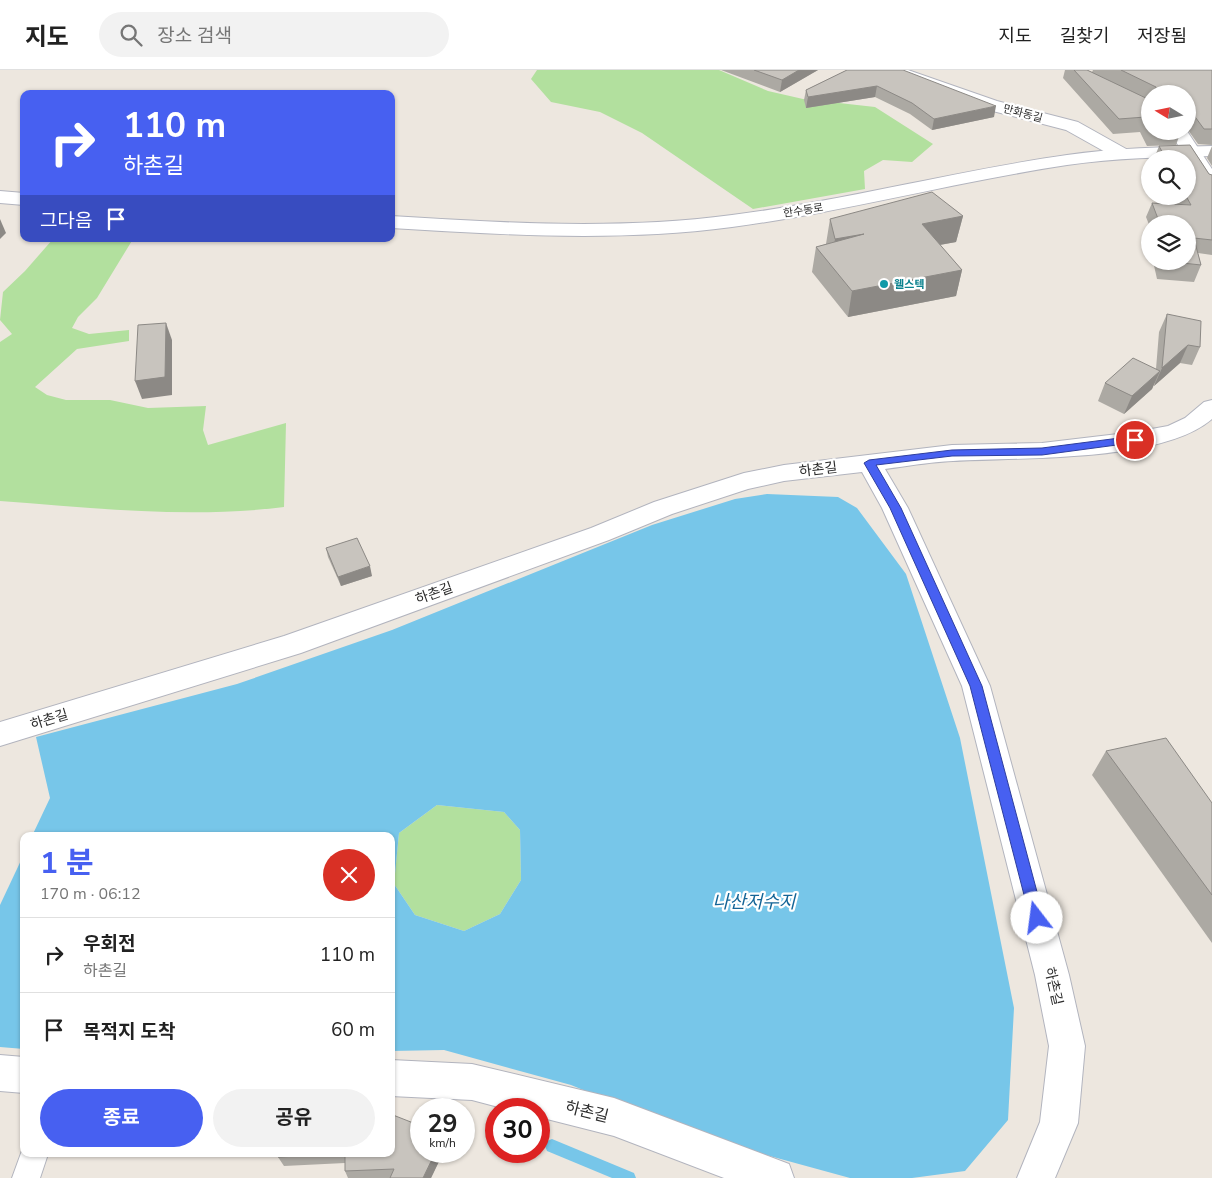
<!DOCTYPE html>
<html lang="ko">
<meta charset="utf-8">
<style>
:root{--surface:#fff;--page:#f2f2f2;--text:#222;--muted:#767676;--line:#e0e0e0;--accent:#4760f1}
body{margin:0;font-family:"Nunito Sans","Noto Sans KR",sans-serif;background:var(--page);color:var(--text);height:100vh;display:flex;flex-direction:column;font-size:19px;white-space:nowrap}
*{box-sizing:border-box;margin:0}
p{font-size:16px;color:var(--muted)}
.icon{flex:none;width:28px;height:28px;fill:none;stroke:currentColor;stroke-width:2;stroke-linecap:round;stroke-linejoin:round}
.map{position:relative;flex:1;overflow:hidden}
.side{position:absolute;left:20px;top:762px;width:375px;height:325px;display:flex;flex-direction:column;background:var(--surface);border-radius:10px;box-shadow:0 1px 4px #0004}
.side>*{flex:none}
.guide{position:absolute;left:20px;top:20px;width:375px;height:152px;border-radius:10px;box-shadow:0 1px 4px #0004;background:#4760f1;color:#fff;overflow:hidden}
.needle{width:32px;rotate:280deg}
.buttons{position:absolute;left:1141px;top:15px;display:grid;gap:10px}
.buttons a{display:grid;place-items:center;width:55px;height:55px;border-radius:50%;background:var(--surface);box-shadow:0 1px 4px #0004;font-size:25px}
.speed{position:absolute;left:410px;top:1028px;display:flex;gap:10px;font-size:25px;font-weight:700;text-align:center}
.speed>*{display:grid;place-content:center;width:65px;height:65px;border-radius:50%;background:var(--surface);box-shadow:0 1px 4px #0004;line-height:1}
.speed small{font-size:12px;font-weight:400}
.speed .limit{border:8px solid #d22;background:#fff;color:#111}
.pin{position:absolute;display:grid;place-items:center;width:42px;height:42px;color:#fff;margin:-21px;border:2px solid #fff;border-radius:50%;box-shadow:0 1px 5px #0007}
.me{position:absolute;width:55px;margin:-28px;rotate:345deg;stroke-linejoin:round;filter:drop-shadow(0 0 4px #0008)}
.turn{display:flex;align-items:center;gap:18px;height:105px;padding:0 20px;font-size:22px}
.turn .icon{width:65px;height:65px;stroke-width:2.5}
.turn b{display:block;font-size:35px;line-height:42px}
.then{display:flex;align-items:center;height:48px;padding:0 20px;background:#0003;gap:10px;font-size:19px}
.round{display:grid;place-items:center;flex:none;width:52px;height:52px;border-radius:26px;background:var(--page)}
.headline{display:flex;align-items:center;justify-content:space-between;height:85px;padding:0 20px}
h1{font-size:30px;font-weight:700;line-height:38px;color:var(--accent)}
.cta{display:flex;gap:10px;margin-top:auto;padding:10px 20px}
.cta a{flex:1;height:58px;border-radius:30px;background:var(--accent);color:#fff;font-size:20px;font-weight:700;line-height:58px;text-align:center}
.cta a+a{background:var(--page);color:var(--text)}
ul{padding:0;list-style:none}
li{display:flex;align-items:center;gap:15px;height:75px;padding:0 20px;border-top:1px solid var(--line)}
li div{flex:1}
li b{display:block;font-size:19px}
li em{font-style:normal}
header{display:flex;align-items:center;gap:30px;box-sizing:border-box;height:70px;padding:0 25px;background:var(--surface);border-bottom:1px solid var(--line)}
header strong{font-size:24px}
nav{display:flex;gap:28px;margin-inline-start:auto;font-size:18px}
.search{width:350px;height:45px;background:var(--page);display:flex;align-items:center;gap:12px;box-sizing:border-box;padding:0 18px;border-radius:28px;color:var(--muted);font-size:19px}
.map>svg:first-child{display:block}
.green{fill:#b2e09e}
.water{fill:#77c6e9;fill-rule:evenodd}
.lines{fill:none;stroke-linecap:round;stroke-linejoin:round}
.stream{fill:#77c6e9;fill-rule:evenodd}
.lane-casing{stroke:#b2b4be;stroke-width:2}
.street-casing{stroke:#b2b4be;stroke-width:2}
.secondary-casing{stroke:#b2b4be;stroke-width:2}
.lane{fill:#fff;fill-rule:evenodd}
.street{fill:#fff;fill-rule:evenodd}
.secondary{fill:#fff;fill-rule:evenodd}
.wall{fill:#aca9a3}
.shaded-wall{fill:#8c8985}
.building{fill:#c8c4be;stroke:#8c8985}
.route{fill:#4760f1;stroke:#2e3e9d}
.culture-dot{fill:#0f9aa8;stroke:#fff;stroke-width:2}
.labels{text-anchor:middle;stroke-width:4.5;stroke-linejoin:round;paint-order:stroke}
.far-street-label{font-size:11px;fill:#2c2c2c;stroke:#fff}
.far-culture-label{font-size:11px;font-weight:bold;fill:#0d838f;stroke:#fff;text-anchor:start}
.street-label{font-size:14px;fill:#2c2c2c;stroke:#fff}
.near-street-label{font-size:16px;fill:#2c2c2c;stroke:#fff}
.near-water-label{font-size:18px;font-style:italic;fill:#146597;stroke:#fff}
</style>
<header>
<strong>지도</strong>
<div class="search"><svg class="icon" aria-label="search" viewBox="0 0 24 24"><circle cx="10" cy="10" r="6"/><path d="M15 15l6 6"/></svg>장소 검색</div>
<nav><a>지도</a><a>길찾기</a><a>저장됨</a></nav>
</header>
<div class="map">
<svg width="1212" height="1108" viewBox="0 0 1212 1108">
<rect width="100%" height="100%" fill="#ede7df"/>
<g class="green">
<path d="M 537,0 L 719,0 L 768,21 L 803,29 L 875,37 L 933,74 L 912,92 L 883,90 L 864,101 L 865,119 L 753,139 L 642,63 L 600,42 L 551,32 L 531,9 Z"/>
<path d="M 53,169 L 133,169 L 97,228 L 78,247 L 72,258 L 89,264 L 129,260 L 129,271 L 77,279 L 35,317 L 47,325 L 66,330 L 110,330 L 148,338 L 206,336 L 203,360 L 208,375 L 286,353 L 284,437 C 189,449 95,438 0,431 L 0,272 L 12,264 L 0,250 L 3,222 L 25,201 Z"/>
<path d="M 437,735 L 504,742 L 520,760 L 521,810 L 500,844 L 464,861 L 415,845 L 394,814 L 399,763 Z"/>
</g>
<g class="water">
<path d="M 767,424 L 838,427 L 857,438 L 906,504 L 960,668 L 1014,938 L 1008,1050 L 965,1101 L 912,1108 L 850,1108 L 766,1085 L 615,1033 L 571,1015 L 444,980 L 391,981 L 391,766 L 32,766 L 50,728 L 36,667 L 237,614 L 392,560 L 652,455 L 735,429 ZM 437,735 L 504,742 L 520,760 L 521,810 L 500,844 L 464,861 L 415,845 L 394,814 L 399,763 Z"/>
<path d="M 24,784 L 24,979 L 0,977 L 0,835 Z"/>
</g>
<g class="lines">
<path class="stream" d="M 552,1069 L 634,1103 L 636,1108 L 612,1108 L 547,1081 L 545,1076 L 547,1071 Z"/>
<g class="lane-casing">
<path id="lane" d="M 24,1075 L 24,1084 L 48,1084 L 40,1108 L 12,1108 Z"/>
</g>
<g class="street-casing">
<g id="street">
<path d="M 884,0 L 908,0 L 997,31 L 1078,52 L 1128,80 L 1131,84 L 1128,88 L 1116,88 L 1066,60 L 985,39 L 886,3 Z"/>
<path d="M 1169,61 L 1187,61 L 1212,99 L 1212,119 L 1205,117 Z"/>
<path d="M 1212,330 L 1212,349 C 1161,393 1019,387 953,391 C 930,392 907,396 885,399 L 908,438 L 990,616 L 1069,905 L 1085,976 L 1078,1053 L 1055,1108 L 1017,1108 L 1040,1052 L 1049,976 L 1035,905 L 962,616 L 882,438 L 862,402 L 784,411 L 748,419 L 672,444 L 609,470 L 301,583 L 0,676 L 0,652 L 284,566 L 591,458 L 654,432 L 744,403 L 784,395 L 952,375 L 1042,373 L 1135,362 L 1168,356 L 1185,348 L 1204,332 Z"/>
<path d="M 0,985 L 24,987 L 24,1023 L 0,1021 Z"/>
<path d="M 391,990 L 472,994 L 614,1028 L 789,1094 L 794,1108 L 724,1108 L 614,1066 L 539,1047 L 539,1039 L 506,1039 L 472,1030 L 391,1026 Z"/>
</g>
</g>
<g class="secondary-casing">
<g id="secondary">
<path d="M 1212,76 L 1212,86 C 1164,87 1115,88 1067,95 C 954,112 844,142 732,157 C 619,172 505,165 391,158 L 391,146 C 505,153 619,160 732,145 C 844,131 954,101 1067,85 C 1115,78 1164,77 1212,76 Z"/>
<path d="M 0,121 L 24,123 L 24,135 L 0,133 Z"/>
</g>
</g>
<use href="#lane" class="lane"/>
<use href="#street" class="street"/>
<use href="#secondary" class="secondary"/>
</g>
<g class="wall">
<path d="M 721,0 L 818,0 L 780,22 Z"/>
<path d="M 847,0 L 994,47 L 932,60 L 910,44 L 875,27 L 806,38 L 804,30 L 806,20 Z"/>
<path d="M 1065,0 L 1087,0 L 1092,2 L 1093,0 L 1212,0 L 1212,75 L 1198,74 L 1188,60 L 1188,24 L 1150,24 L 1150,61 L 1181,61 L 1176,75 L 1147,76 L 1140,62 L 1113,64 L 1063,8 Z"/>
<path d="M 1190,75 L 1209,104 L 1212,105 L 1212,185 L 1198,183 L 1201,195 L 1194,212 L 1157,209 L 1153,191 L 1188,191 L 1188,154 L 1150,154 L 1150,157 L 1146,147 L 1152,133 L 1177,134 L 1173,126 L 1188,126 L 1188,89 L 1154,89 L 1159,76 Z"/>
<path d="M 1212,76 L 1212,96 L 1207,88 Z"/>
<path d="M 963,146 L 956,172 L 940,175 L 962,200 L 956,226 L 848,247 L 812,202 L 816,177 L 826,174 L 830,149 Z"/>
<path d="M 1167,244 L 1200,277 L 1192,295 L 1180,293 L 1154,316 L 1155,312 L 1152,319 L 1124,344 L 1098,331 L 1105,313 L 1156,299 L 1159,262 Z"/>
<path d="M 326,478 L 372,506 L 341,516 L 328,487 Z"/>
<path d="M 1106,681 L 1212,733 L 1212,873 L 1092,705 Z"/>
<path d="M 421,1081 L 444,1081 L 431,1108 L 348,1108 L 345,1101 L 345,1093 L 284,1096 L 278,1087 L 278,1084 L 391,1084 Z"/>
</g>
<g class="shaded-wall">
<path d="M 799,0 L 818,0 L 780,22 L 782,10 Z"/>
<path d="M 877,16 L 875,27 L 806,38 L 808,27 Z"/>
<path d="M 996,36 L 994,47 L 932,60 L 934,49 Z"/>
<path d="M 963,146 L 956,172 L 916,179 L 922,154 Z"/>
<path d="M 0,149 L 6,163 L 0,169 Z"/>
<path d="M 864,164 L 831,194 L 835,169 Z"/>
<path d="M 962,200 L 956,226 L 848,247 L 852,221 Z"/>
<path d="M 166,253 L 172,270 L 172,325 L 142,329 L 135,311 Z"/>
<path d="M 1188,275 L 1180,293 L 1154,316 L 1162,298 Z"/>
<path d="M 1160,301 L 1152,319 L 1124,344 L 1132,326 Z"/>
<path d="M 370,496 L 372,506 L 341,516 L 338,507 Z"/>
<path d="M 436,1081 L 444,1081 L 431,1108 L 423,1108 Z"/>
</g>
<g class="building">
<path d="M 754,0 L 799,0 L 782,10 Z"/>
<path d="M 847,0 L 903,0 L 996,36 L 934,49 L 912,33 L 877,16 L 808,27 L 806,20 Z"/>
<path d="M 1074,0 L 1087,0 L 1150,30 L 1150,56 L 1145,47 L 1119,49 Z"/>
<path d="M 1121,0 L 1212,0 L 1212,59 L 1204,59 L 1193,44 L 1188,44 L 1188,24 L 1156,24 L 1156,17 Z"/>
<path d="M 1190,75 L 1209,104 L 1212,105 L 1212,170 L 1194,168 L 1193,165 L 1188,164 L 1188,154 L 1160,154 L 1152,133 L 1191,135 L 1186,126 L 1188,126 L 1188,89 L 1166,89 L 1159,76 Z"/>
<path d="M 932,122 L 963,146 L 922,154 L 962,200 L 852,221 L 816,177 L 864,164 L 835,169 L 830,149 Z"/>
<path d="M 1188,164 L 1193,165 L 1201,195 L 1164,191 L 1188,191 Z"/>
<path d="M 1167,244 L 1201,251 L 1200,277 L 1188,275 L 1162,298 Z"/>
<path d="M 166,253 L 165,307 L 135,311 L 138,255 Z"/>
<path d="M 1133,288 L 1160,301 L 1132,326 L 1105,313 Z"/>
<path d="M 357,468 L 370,496 L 338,507 L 326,478 Z"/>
<path d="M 1166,668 L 1212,733 L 1212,825 L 1106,681 Z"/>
<path d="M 391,1045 L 393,1045 L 421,1056 L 421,1081 L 436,1081 L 423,1108 L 390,1108 L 394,1099 L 345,1101 L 345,1084 L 391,1084 Z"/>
<path d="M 278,1084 L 337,1084 L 278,1087 Z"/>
</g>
<path class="route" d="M 1135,366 L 1139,367 L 1139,372 L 1042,385 L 952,386 L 876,395 L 901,438 L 982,616 L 1044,848 L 1042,852 L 1037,854 L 1032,852 L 1030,848 L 970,616 L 890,438 L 864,393 L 869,390 L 952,380 L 1042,378 Z"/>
<circle class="culture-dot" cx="884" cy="214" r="5"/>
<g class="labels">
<g class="far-street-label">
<text transform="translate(1023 43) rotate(15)" y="4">만화동길</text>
<text transform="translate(803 140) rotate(-9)" y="4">한수동로</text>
</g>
<g class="far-culture-label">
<text x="894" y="218">웰스텍</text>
</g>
<g class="street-label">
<text transform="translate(818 399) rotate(-7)" y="5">하촌길</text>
<text transform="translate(434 523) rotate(-20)" y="5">하촌길</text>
<text transform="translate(49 649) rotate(-17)" y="5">하촌길</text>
<text transform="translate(1054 916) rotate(77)" y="5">하촌길</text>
</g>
<g class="near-street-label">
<text transform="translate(587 1041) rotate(14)" y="6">하촌길</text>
</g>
<g class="near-water-label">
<text x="754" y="838">나산저수지</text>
</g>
</g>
</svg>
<div class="buttons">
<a><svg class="needle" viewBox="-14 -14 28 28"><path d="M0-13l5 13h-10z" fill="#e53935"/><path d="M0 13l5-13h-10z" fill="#767676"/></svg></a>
<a><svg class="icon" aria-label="search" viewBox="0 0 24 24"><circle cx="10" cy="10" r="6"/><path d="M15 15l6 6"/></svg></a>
<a><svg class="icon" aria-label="layers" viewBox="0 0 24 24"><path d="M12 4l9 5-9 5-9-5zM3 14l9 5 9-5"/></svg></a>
</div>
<div class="speed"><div>29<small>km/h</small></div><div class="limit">30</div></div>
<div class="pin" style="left:1135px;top:370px;background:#d93025"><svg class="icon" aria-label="arrive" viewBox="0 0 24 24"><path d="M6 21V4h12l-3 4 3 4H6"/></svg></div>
<svg class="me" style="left:1037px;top:848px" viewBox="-20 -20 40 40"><circle r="19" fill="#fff"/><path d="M0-13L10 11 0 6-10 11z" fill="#4760f1"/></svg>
<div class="guide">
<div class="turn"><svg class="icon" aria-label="right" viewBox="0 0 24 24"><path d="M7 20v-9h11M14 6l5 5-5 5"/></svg><div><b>110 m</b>하촌길</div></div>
<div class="then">그다음<svg class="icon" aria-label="arrive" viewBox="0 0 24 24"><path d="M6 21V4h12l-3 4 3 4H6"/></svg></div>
</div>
<section class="side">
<div class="headline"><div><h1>1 분</h1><p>170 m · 06:12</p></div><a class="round" style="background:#d93025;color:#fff"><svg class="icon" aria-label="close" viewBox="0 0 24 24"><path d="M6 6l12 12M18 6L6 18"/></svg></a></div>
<ul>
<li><svg class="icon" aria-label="right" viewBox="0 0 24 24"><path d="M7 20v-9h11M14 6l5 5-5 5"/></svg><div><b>우회전</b><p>하촌길</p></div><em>110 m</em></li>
<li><svg class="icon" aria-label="arrive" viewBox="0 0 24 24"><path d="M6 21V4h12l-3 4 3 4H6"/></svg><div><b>목적지 도착</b></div><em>60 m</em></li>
</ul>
<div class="cta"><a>종료</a><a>공유</a></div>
</section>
</div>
